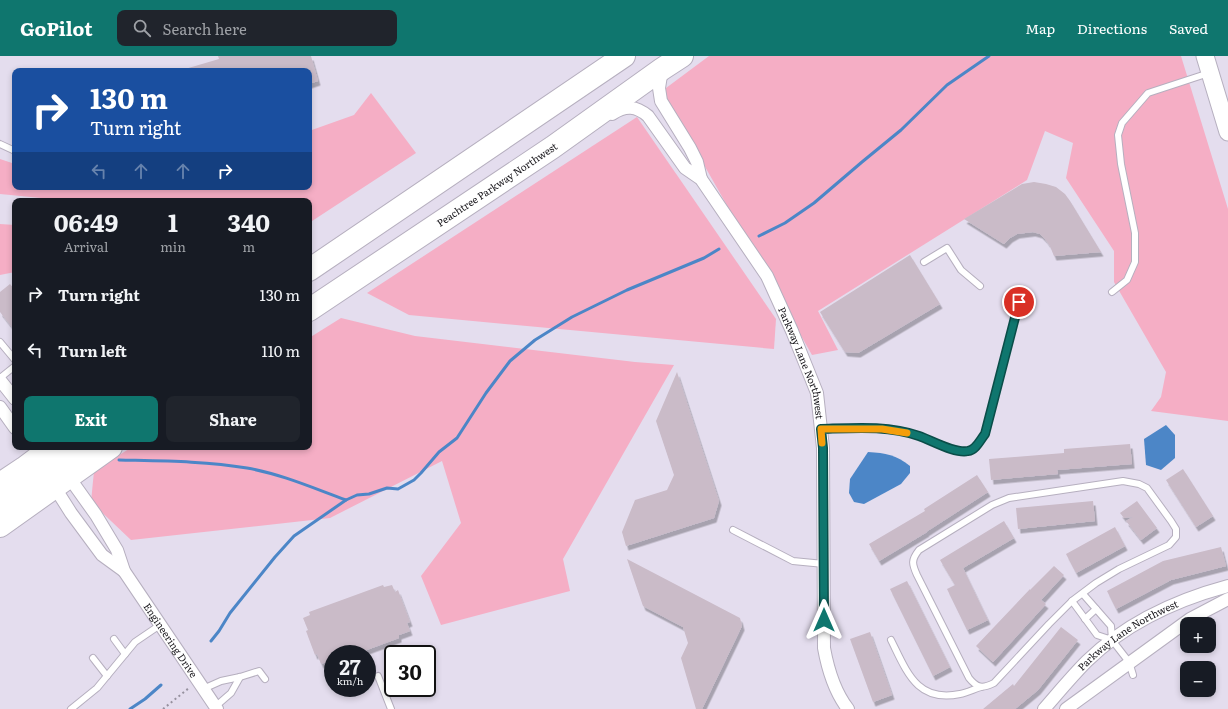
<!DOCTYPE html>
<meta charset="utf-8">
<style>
:root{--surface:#171b24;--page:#20242c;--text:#f1f3f6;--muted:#9ea1a6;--accent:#0f766e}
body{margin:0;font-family:Literata,serif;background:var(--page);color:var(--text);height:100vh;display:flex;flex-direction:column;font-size:15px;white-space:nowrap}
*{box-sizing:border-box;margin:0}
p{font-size:13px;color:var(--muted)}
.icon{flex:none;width:22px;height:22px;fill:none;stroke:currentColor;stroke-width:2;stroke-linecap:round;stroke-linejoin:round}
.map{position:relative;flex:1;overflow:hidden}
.side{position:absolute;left:12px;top:142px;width:300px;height:252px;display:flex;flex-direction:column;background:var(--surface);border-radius:8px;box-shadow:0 2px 6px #0003}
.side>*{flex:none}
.guide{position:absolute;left:12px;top:12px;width:300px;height:122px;border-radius:8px;box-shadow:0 2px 6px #0003;background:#1a4fa0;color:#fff;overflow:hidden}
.buttons{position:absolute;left:1180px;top:561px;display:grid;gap:8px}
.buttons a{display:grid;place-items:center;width:36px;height:36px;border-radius:8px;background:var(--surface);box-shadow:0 2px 6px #0003;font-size:20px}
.speed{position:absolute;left:324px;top:589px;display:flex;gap:8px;font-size:20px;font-weight:700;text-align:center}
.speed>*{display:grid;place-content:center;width:52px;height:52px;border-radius:50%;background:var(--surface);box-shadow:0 2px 6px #0003;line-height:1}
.speed small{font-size:10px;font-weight:400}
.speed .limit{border:2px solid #111;border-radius:6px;background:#fff;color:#111}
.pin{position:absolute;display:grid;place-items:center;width:34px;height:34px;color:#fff;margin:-17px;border:2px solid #fff;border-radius:50%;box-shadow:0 1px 4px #0007}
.me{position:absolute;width:44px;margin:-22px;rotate:0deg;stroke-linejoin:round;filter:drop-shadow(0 0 3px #0008)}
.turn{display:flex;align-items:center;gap:14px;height:84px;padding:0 12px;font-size:18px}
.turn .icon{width:52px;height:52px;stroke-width:2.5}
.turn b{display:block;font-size:28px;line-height:34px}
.lanes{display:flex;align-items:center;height:38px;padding:0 12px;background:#0003;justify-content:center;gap:20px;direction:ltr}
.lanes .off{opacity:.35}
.eta{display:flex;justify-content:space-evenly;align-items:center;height:68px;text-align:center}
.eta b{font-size:24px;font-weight:700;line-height:28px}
.cta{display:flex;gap:8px;margin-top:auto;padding:8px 12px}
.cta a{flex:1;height:46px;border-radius:8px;background:var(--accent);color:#fff;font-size:16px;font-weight:700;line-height:46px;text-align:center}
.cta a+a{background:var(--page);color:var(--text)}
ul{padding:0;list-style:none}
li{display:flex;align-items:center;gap:12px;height:56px;padding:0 12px}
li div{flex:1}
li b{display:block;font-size:15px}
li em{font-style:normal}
header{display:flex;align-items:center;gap:24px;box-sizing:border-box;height:56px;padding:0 20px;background:var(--accent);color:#fff}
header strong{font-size:19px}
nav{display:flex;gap:22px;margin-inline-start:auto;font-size:14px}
.search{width:280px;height:36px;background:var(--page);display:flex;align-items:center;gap:10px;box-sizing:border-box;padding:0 14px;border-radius:8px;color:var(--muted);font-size:15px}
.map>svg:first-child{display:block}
.green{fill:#f5aec5}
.water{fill:#4c86c7}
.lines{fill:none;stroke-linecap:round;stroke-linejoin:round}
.stream{stroke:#4c86c7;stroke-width:3}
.building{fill:#cabbc8;filter:url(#shadow)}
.lane-casing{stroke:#b6afbf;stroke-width:8}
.street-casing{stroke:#b6afbf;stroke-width:14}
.secondary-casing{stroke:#b6afbf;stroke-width:19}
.highway-casing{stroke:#b6afbf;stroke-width:24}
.path{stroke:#96919e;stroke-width:2;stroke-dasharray:2 3;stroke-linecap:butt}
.lane{stroke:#fff;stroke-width:6}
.street{stroke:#fff;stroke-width:12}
.secondary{stroke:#fff;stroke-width:17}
.highway{stroke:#fff;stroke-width:22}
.route-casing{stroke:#0a4d48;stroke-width:10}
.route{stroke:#0f766e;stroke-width:7}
.slow{stroke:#f59e0b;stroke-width:7}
.labels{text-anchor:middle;stroke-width:3.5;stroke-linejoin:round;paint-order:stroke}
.street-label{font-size:10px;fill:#19171c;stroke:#f1eafb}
</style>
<header>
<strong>GoPilot</strong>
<div class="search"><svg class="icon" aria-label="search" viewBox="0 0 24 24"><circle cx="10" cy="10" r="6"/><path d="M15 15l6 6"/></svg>Search here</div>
<nav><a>Map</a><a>Directions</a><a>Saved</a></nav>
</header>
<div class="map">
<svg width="1228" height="653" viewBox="0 0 1228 653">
<defs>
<filter id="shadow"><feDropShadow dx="2.5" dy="4.5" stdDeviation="0" flood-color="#0004"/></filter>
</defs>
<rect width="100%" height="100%" fill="#e4ddee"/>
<g class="green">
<path d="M 709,0 L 1181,0 L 1228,153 L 1228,365 L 1151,355 L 1161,341 L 1166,316 L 1114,226 L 1114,195 L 1066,122 L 1073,87 L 1045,75 L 1027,124 L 818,255 L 838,294 L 812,299 L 662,35 Z"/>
<path d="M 371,37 L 416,97 L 309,167 L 309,145 L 72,145 L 0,138 L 0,103 L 15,108 L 15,131 L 309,131 L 309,75 L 354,59 Z"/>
<path d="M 637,61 L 776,263 L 774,293 L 409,259 L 367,237 Z"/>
<path d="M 0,168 L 15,169 L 15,216 L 0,219 Z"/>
<path d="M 341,262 L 415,280 L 635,306 L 674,309 L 563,503 L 570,535 L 441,569 L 421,520 L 461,467 L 442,405 L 330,462 L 131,484 L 91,446 L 94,415 L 132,391 L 309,391 L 309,282 Z"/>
</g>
<g class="water">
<path d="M 1166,369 L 1175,379 L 1175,402 L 1161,414 L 1146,409 L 1144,383 Z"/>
<path d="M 868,396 C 886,397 896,399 910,410 L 910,417 L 901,428 L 864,448 L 854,446 L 849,437 L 850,423 Z"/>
</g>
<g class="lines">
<g class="stream">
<path d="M 759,180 L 785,167 L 814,147 L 862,106 L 901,74 L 947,29 L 989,0"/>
<path d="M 119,404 C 161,405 205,405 247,412 C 281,418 313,432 346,444"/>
<path d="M 211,585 L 219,575 L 230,557 L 275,501 L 294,480 L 346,444 L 357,439 L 369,438 L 387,432 L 398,433 L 414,424 L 421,417 L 439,396 L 457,382 L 486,337 L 510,305 L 535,284 L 572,261 L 627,234 L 704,202 L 719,193"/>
<path d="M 130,653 L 145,643 L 161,629"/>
</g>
</g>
<g class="building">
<path d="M 218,0 L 311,0 L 318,25 L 309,28 L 309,15 L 185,15 L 185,13 L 219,3 Z"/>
<path d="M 1034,126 L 1046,128 L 1056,131 L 1065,138 L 1070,145 L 1101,196 L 1054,200 L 1050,190 L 1045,183 L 1040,178 L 1033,176 L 1017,178 L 1010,182 L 1004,188 L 964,163 L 1022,128 Z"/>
<path d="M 910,199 L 940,248 L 858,297 L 845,296 L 820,256 Z"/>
<path d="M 10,228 L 15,234 L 15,275 L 0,256 L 0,236 Z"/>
<path d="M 677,316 L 719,445 L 714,462 L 626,490 L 622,476 L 635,444 L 667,434 L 674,419 L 656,365 Z"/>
<path d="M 1130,388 L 1132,408 L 1057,414 L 1058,418 L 991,424 L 989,403 L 1064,397 L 1064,393 Z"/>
<path d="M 1183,413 L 1213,460 L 1196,471 L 1166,424 Z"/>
<path d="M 977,419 L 988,436 L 926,476 L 927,476 L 879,505 L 869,488 L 925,455 L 924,453 Z"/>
<path d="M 1093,445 L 1095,465 L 1018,473 L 1016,452 Z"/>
<path d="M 1137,445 L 1157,472 L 1141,484 L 1126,465 L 1133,461 L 1124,462 L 1120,457 Z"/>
<path d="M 1004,465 L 1014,482 L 963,512 L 988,564 L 967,574 L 947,533 L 955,529 L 940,504 Z"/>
<path d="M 1115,471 L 1125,490 L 1076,517 L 1066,498 Z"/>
<path d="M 1221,491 L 1226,510 L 1171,524 L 1116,553 L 1107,535 L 1163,505 Z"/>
<path d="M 627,503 L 740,562 L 742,570 L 702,653 L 696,653 L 681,602 L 688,587 L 683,571 L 643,550 Z"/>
<path d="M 1054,510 L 1064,519 L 1041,544 L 1046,548 L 993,606 L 976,590 L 1030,533 L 1030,534 Z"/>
<path d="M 907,525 L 950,611 L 933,620 L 890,533 Z"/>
<path d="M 383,529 L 384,531 L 392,529 L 395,536 L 398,534 L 410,566 L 407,567 L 410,575 L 399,579 L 399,582 L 356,598 L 333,598 L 333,604 L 321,608 L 317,598 L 315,599 L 306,575 L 308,574 L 303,562 L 310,559 L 309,556 Z"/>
<path d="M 1061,571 L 1078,584 L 1038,634 L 1015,653 L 983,653 L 1013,628 L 1014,630 Z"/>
<path d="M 870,576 L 892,639 L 873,646 L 850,583 Z"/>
</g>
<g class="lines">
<g class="lane-casing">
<g id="lane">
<path d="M 0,88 L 15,95"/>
<path d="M 924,206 L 947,192 L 961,214 L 980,230"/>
<path d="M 1112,236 L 1127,224 L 1135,206 L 1135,177 L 1121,108 L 1118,79 L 1122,67 L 1148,37 L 1209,17"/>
<path d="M 0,286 L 15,304"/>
<path d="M 0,322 L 15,310"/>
<path d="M 821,373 C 853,372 888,369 919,380 C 931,384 956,398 968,395 C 976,394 980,384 985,378 L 1019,246"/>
<path d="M 1123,425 L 1139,428 L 1147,432 L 1171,465 L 1176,473 L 1176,481 L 1169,489 L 1119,513 L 1096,527 L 1072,545 L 1049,568 L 994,627 C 982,633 977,632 969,622 L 917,519 C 912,508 911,504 919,494 L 992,449 L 1009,442 Z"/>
<path d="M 733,474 L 793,505 L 824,508"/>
<path d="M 1083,538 L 1111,570 L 1112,584"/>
<path d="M 1072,545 L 1097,579 L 1112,584 L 1129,606 L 1133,619"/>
<path d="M 1085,563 L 1096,553"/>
<path d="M 114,583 L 125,598"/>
<path d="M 891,584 C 907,616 917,647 960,638 C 967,637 974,633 981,631"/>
<path d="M 93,602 L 107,620"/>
<path d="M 378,620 L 391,653"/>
<path d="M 203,633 L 221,625 L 240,621 L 259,615 L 265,623"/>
<path d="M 216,650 L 231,637 L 240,621"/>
<path d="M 71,653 L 97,632 L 135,586 L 160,569"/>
</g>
</g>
<g class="street-casing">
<g id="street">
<path d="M 662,13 L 659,32 L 661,45 L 690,92 L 697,106 L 701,123"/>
<path id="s1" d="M 612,58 C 626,49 636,50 648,60 L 685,112 L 701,123 L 767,220 L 792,275 L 817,337 L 823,392 L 824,592 C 828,614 834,635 848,653"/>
<path d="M 0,324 L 15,343"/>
<path d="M 0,351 L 15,372"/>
<path id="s2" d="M 66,417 L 96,459 L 117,494 L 124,515 L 217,653"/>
<path d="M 52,427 L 71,457 L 102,499 L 124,515"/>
<path id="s3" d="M 1044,653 C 1058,637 1072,620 1087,605 C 1126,567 1176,544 1228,530"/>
<path d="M 1066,653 L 1190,563 L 1228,543"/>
</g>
</g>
<g class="secondary-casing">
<path id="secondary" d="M 1205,0 L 1228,76"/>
</g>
<g class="highway-casing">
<g id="highway">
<path d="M 309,214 L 624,0"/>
<path id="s4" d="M 309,254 L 553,91 L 662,13 L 682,0"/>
<path d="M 48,416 L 82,391"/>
<path d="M 0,428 L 24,412 L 52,391"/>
<path d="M 0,447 L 59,406"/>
<path d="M 0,470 L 111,391"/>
</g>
</g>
<path class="path" d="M 163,653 L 189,632"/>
<use href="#lane" class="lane"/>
<use href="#street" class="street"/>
<use href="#secondary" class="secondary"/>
<use href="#highway" class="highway"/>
</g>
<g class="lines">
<g class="route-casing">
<path id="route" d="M 824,564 L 823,392 L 821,373 C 853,372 888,369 919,380 C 931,384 955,398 968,395 C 976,394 980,384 985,378 L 1019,246"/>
</g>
<use href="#route" class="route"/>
<path class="slow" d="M 822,387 L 821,373 L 882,373 L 907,377"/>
</g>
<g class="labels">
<g class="street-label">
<text dy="4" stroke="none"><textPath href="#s4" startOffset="226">Peachtree Parkway Northwest</textPath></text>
<text dy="4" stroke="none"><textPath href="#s1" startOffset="334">Parkway Lane Northwest</textPath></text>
<text dy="4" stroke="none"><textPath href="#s3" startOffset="113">Parkway Lane Northwest</textPath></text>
<text dy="4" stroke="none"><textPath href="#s2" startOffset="198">Engineering Drive</textPath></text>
</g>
</g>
</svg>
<div class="buttons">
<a>+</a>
<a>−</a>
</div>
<div class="speed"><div>27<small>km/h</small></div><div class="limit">30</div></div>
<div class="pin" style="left:1019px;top:246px;background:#d93025"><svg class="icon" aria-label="arrive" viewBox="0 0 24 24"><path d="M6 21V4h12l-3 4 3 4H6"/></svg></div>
<svg class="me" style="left:824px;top:564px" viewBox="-20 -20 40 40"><path d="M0-17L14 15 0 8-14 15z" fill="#0f766e" stroke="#fff" stroke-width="4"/></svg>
<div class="guide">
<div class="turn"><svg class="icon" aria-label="right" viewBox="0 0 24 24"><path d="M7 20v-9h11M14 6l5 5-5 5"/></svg><div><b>130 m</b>Turn right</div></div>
<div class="lanes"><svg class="icon off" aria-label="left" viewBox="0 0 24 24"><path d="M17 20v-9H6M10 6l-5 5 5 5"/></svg><svg class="icon off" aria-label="ahead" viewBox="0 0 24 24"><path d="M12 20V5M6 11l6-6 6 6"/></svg><svg class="icon off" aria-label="ahead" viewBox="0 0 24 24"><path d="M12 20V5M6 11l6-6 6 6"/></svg><svg class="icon" aria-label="right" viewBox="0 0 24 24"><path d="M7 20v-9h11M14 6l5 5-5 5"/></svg></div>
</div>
<section class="side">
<div class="eta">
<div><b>06:49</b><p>Arrival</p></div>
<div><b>1</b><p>min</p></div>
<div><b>340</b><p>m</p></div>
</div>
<ul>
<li><svg class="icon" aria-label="right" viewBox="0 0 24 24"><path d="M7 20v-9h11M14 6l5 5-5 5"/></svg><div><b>Turn right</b></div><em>130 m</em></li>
<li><svg class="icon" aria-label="left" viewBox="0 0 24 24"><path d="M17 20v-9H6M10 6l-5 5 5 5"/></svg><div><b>Turn left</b></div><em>110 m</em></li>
</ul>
<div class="cta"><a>Exit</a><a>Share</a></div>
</section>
</div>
